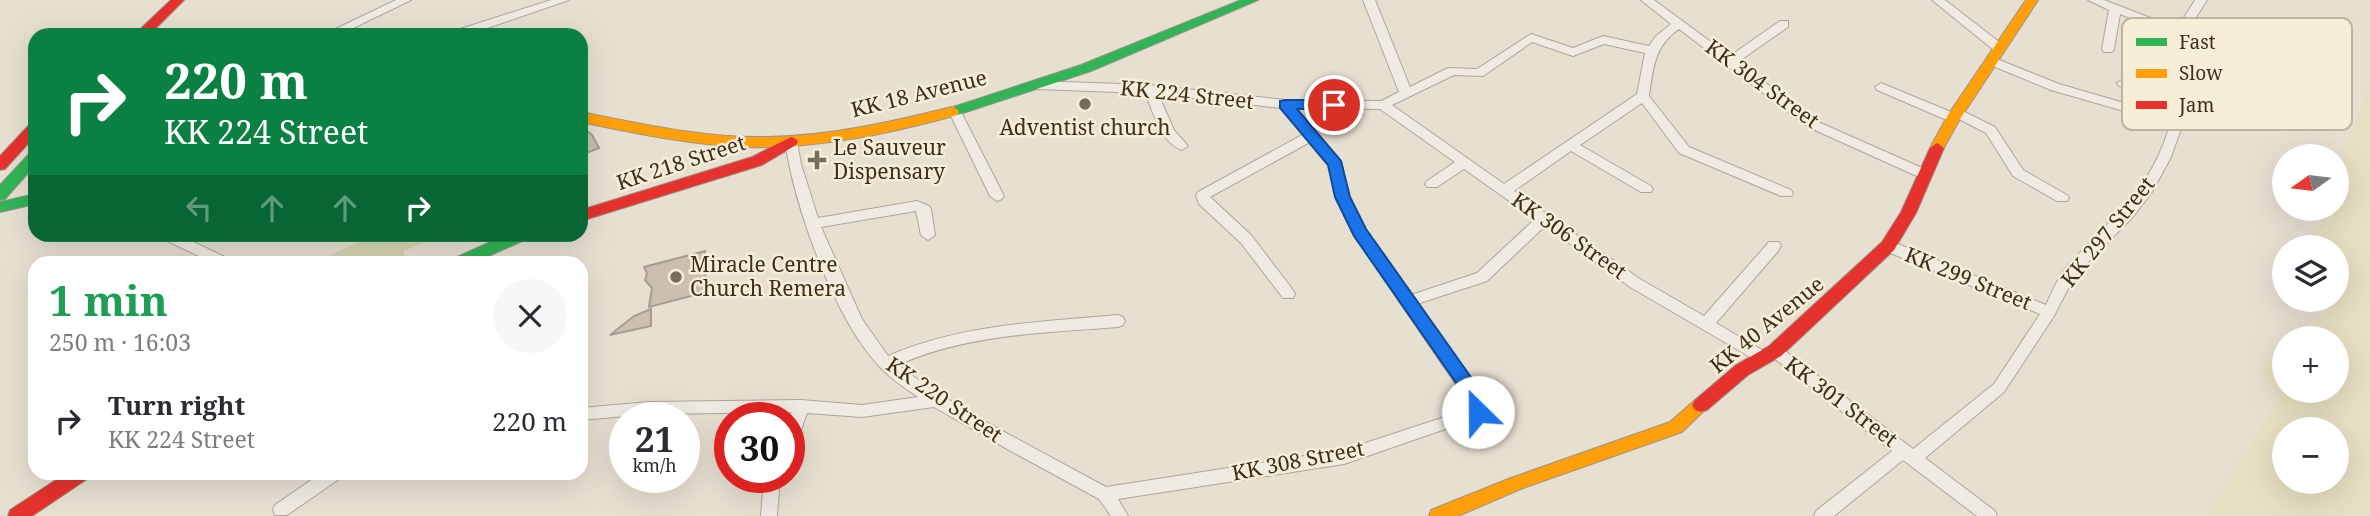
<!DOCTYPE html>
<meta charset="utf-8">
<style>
:root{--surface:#fff;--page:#f7f7f7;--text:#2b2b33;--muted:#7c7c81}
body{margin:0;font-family:"Noto Serif",serif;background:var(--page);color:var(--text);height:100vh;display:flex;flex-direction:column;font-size:26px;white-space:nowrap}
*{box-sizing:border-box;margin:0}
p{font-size:23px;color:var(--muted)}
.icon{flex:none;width:38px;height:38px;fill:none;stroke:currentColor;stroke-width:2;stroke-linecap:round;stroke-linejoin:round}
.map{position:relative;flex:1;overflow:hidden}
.sheet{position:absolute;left:28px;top:256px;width:560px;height:224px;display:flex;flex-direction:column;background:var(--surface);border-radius:21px;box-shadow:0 7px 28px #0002}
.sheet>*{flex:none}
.banner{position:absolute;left:28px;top:28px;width:560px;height:214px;border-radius:21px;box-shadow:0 7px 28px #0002;background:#0b8043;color:#fff;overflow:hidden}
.needle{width:46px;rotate:256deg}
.buttons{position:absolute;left:2272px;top:144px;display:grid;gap:14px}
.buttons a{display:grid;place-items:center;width:77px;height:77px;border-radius:50%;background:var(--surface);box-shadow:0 7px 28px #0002;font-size:35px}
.speed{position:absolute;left:609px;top:402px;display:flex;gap:14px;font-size:35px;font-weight:700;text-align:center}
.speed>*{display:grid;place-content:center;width:91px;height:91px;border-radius:50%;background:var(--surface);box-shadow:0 7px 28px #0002;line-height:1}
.speed small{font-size:18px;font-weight:400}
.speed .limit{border:10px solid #d22;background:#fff;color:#111}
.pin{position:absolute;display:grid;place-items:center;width:60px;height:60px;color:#fff;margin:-30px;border:4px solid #fff;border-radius:50%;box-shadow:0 2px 7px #0007}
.me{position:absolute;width:77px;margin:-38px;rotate:337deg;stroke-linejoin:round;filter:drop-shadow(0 0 5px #0008)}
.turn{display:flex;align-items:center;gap:24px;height:147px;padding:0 21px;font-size:32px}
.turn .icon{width:91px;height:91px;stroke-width:2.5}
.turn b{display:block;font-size:49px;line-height:60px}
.lanes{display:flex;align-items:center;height:66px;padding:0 21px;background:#0003;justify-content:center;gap:35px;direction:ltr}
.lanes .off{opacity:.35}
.round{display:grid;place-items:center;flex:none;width:74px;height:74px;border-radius:37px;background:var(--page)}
.headline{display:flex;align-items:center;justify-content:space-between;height:119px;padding:0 21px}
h1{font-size:42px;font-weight:700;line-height:52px;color:#1e9e55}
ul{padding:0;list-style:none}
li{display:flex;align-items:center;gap:21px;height:91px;padding:0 21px}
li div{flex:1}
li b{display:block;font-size:26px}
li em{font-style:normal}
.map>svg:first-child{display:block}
.farmland{fill:#e6dfc2;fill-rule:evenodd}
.green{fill:#d6d7b3}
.building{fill:#cbbfb2;stroke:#a89c90;stroke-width:2}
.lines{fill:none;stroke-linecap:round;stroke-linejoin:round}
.street-casing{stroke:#ada599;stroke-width:2}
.fast-casing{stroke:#9c958a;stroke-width:2}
.slow-casing{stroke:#9c958a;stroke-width:2}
.jam-casing{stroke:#9c958a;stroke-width:2}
.street{fill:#efebe3;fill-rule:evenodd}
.fast{fill:#30b455;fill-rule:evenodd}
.slow{fill:#ff9f0a;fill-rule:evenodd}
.jam{fill:#e5322d;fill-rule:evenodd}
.route{fill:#1a73e8;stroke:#114b97;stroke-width:2}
.poi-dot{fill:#786c5e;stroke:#f7eed8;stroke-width:2.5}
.labels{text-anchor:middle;stroke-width:5;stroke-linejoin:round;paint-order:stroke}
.street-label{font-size:21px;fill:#3d2e20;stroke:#f7eed8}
.poi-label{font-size:21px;fill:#3d2e20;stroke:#f7eed8;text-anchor:start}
.key{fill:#f7eed8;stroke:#bfb4a1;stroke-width:2}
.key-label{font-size:19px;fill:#3d2e20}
</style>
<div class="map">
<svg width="2370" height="516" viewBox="0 0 2370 516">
<rect width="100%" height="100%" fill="#e7e0d1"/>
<path class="farmland" d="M 2370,83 L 2370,516 L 2208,516 L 2280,395 L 2257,370 L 2284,348 L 2284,390 L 2336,390 L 2336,338 L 2296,338 L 2328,311 L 2326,299 L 2336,299 L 2336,247 L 2316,247 L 2314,237 L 2324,208 L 2336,208 L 2336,176 ZM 2284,429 L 2336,429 L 2336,481 L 2284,481 Z"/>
<path class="green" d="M 373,235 L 433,235 L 434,238 L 404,251 L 404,256 L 391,262 L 316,262 Z"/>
<g class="building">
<path d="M 581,126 L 592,135 L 599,148 L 581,155 Z"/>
<path d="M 705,251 L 703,267 L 710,291 L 649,307 L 652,288 L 645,280 L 647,273 L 644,267 Z"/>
<path d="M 651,309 L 651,326 L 610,335 L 634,316 Z"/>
</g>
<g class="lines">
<g class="street-casing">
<g id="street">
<path d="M 396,0 L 411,0 L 339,35 L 323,35 Z"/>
<path d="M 551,0 L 569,0 L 467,35 L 449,35 L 451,32 Z"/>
<path d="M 1363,0 L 1375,0 L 1410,87 L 1448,68 L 1477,69 L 1531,34 L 1573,48 L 1603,36 L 1649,46 L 1656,36 L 1671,24 L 1641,0 L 1654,0 L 1730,56 L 1780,21 L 1788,21 L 1788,27 L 1738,62 L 1816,121 L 1929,171 L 1931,174 L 1924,179 L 1919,177 L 1808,127 L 1679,29 C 1654,46 1653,69 1649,96 L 1689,147 L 1791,190 L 1793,193 L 1791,196 L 1781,196 L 1679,153 L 1642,103 L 1580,145 L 1651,186 L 1653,189 L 1651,192 L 1641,192 L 1571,151 L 1514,191 L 1640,279 L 1704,316 L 1769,242 L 1779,242 L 1781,246 L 1779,250 L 1716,323 L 1767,353 L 1769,357 L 1767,361 L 1757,361 L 1630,287 L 1545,226 L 1487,281 L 1417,304 L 1486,402 L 1489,406 L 1483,416 L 1344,464 L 1118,499 L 1128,516 L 1111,516 L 1099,499 L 1009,450 L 934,407 L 862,417 L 807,413 L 795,447 L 789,448 L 791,412 L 649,414 L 581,420 L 581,408 L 649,402 L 801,400 L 862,405 L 918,397 C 905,388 891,379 880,367 C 834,319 795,207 785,142 L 791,138 L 797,142 L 801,164 L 818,218 L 917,201 L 929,206 L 931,209 L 935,235 L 928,240 L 921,235 L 916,211 L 821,227 L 862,319 L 888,356 C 961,324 1040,322 1118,315 L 1123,317 L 1125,321 L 1123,325 L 1118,327 C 1043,333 967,334 898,365 L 928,387 L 984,421 L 1106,487 L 1344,450 L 1472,408 L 1354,235 L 1335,197 L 1330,165 L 1310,142 L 1210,197 L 1251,235 L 1293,290 L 1295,294 L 1293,298 L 1283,298 L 1241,243 L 1199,204 L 1196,195 L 1198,192 L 1304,134 L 1281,108 L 1158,94 L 1174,130 L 1188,146 L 1182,150 C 1160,142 1154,113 1145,93 L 1036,89 L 1030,85 L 1036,81 L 1150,85 L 1285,100 L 1381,101 L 1399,92 ZM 1532,42 L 1573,56 L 1604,44 L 1645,53 L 1637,94 L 1504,184 L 1392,105 L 1454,75 L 1483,76 ZM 1295,108 L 1380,109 L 1455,162 L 1427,181 L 1425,184 L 1427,187 L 1437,187 L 1464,169 L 1535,219 L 1477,273 L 1411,295 L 1365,230 L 1349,197 L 1341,161 Z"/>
<path d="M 1932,0 L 1945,0 L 2003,45 L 2003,51 L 1995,51 Z"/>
<path d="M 2088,0 L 2104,0 L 2174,27 L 2178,27 L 2195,0 L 2207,0 L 2186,33 L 2179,34 L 2187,112 L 2171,157 L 2152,192 L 2132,218 L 2075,275 L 2054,316 L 2004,392 L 1925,458 L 1995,511 L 1997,516 L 1977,516 L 1903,460 L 1834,516 L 1814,516 L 1816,511 L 1892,451 L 1770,355 L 1768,351 L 1770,347 L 1780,347 L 1913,449 L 1994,384 L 2040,314 L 1883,250 L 1881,246 L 1883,242 L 1893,242 L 2046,305 C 2052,292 2058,277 2067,267 C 2106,221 2142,201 2165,140 C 2170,125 2175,114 2173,98 L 2119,86 L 2117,83 L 2123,79 L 2173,90 L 2167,33 L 2120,14 L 2114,49 L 2112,52 L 2104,52 L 2102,49 L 2109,10 Z"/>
<path d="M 1992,57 L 2059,84 L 2131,105 L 2133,108 L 2127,112 L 2051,90 L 1988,64 L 1986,61 L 1988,58 Z"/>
<path d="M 1881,83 L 1951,112 L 1957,109 L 1961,110 L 1995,127 L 2023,170 L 2067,195 L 2069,198 L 2067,201 L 2057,201 L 2013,176 L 1986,133 L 1959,119 L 1953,122 L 1949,121 L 1877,90 L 1875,87 Z"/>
<path d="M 954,106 L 960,110 L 1004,196 L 1002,199 L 997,201 L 990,196 L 948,110 Z"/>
<path d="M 157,234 L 177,234 L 227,258 L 229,262 L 211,262 L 159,237 Z"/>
<path d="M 323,472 L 344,472 L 342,477 L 287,515 L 275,515 L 273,510 L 275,505 Z"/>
<path d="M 764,478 L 780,478 L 777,516 L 761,516 Z"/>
</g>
</g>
<g class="fast-casing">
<g id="fast">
<path d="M 1241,0 L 1258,0 L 1091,71 L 957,115 L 947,115 L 945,112 L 947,109 L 1081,65 Z"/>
<path d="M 35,151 L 35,165 L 5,199 L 0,200 L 0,185 L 30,153 Z"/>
<path d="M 35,194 L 35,204 L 0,212 L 0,202 Z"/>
<path d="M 508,234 L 531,234 L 529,238 L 475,262 L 453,262 L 455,258 Z"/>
</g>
</g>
<g class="slow-casing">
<g id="slow">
<path d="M 2026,0 L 2038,0 L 1960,119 L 1942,151 L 1932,151 L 1930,148 L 1948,115 Z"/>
<path d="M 952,107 L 957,109 L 959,112 L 957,115 C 888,134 817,149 745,147 C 690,145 635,133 581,122 L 581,112 C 642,124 704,138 767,137 C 830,136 891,122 952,107 Z"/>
<path d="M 1701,398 L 1707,400 L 1710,405 L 1682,432 L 1523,488 L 1458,516 L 1429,516 L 1431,510 L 1511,478 L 1670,422 L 1695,400 Z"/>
</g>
</g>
<g class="jam-casing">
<g id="jam">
<path d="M 171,0 L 184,0 L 149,35 L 134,35 Z"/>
<path d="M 35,122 L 35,136 L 5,169 L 0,170 L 0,156 L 30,124 Z"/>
<path d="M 791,137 L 796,139 L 798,142 L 796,145 L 762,165 L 581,221 L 581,210 L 752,157 Z"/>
<path d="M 1937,143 L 1944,148 L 1916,213 L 1894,250 L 1781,356 L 1748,375 L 1707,410 L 1701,412 L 1695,410 L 1692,405 L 1695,400 L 1736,365 L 1769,346 L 1882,242 L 1901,212 L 1930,148 Z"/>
<path d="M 68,472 L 93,472 L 90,477 L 32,516 L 8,516 L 10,510 Z"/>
</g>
</g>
<use href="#street" class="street"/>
<use href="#fast" class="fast"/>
<use href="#slow" class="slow"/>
<use href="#jam" class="jam"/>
</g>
<path class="route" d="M 1285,100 L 1334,100 L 1341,105 L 1334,109 L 1297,109 L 1341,161 L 1350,197 L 1366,229 L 1485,397 L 1488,402 L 1484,417 L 1472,417 L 1470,403 L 1354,236 L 1335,197 L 1328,165 L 1280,108 L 1280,101 Z"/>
<g class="poi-dot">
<circle cx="1085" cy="104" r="7"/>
<path d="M813.5 149.5h7v7h7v7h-7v7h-7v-7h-7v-7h7z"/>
<circle cx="676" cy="277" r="7"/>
</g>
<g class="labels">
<g class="street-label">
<text transform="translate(1762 84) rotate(36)" y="7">KK 304 Street</text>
<text transform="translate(919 94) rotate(-14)" y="7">KK 18 Avenue</text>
<text transform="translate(1187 95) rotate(6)" y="7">KK 224 Street</text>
<text transform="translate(681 163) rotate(-18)" y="7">KK 218 Street</text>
<text transform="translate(2108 232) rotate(-51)" y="7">KK 297 Street</text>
<text transform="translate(1569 236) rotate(35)" y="7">KK 306 Street</text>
<text transform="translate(1968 279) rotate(22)" y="7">KK 299 Street</text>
<text transform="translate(1767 325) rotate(-39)" y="7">KK 40 Avenue</text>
<text transform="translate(944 400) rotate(34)" y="7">KK 220 Street</text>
<text transform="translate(1841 402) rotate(37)" y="7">KK 301 Street</text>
<text transform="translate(1298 461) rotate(-11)" y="7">KK 308 Street</text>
</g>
<g class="poi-label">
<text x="1085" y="135" text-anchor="middle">Adventist church</text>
<text x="833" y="155">Le Sauveur<tspan x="833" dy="24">Dispensary</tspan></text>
<text x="690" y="272">Miracle Centre<tspan x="690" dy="24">Church Remera</tspan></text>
</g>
</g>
<rect x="2122" y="18" width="230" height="112" rx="10" class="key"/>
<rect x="2136" y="38" width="31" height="8" fill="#30b455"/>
<rect x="2136" y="69" width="31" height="9" fill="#ff9f0a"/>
<rect x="2136" y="101" width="31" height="8" fill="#e5322d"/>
<g class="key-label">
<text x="2179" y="49">Fast</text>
<text x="2179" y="80">Slow</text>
<text x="2179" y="112">Jam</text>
</g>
</svg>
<div class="buttons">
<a><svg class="needle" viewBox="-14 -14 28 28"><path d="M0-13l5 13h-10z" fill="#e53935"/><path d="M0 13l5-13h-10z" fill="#7c7c81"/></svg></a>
<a><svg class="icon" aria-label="layers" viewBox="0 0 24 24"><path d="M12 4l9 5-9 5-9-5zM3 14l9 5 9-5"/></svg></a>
<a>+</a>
<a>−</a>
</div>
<div class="speed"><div>21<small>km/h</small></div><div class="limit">30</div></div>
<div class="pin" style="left:1334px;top:105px;background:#d93025"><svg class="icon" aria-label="arrive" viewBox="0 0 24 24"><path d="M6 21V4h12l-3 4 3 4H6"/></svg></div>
<svg class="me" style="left:1478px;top:412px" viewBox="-20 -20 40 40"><circle r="19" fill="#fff"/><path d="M0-13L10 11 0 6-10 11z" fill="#1a73e8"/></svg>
<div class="banner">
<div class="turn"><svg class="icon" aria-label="right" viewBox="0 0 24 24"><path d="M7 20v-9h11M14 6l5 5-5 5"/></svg><div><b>220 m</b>KK 224 Street</div></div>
<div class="lanes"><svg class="icon off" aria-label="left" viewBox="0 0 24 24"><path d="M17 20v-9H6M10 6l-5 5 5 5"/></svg><svg class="icon off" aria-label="ahead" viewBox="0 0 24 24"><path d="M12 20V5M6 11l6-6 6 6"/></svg><svg class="icon off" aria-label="ahead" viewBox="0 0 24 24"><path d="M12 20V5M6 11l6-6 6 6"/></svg><svg class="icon" aria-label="right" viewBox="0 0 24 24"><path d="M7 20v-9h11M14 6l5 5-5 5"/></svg></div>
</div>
<section class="sheet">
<div class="headline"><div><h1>1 min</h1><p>250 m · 16:03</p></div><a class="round"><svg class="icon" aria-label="close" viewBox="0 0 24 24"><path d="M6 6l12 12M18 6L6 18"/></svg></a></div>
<ul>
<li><svg class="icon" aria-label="right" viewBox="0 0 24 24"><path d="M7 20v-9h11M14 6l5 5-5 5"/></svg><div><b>Turn right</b><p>KK 224 Street</p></div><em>220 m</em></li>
</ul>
</section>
</div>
